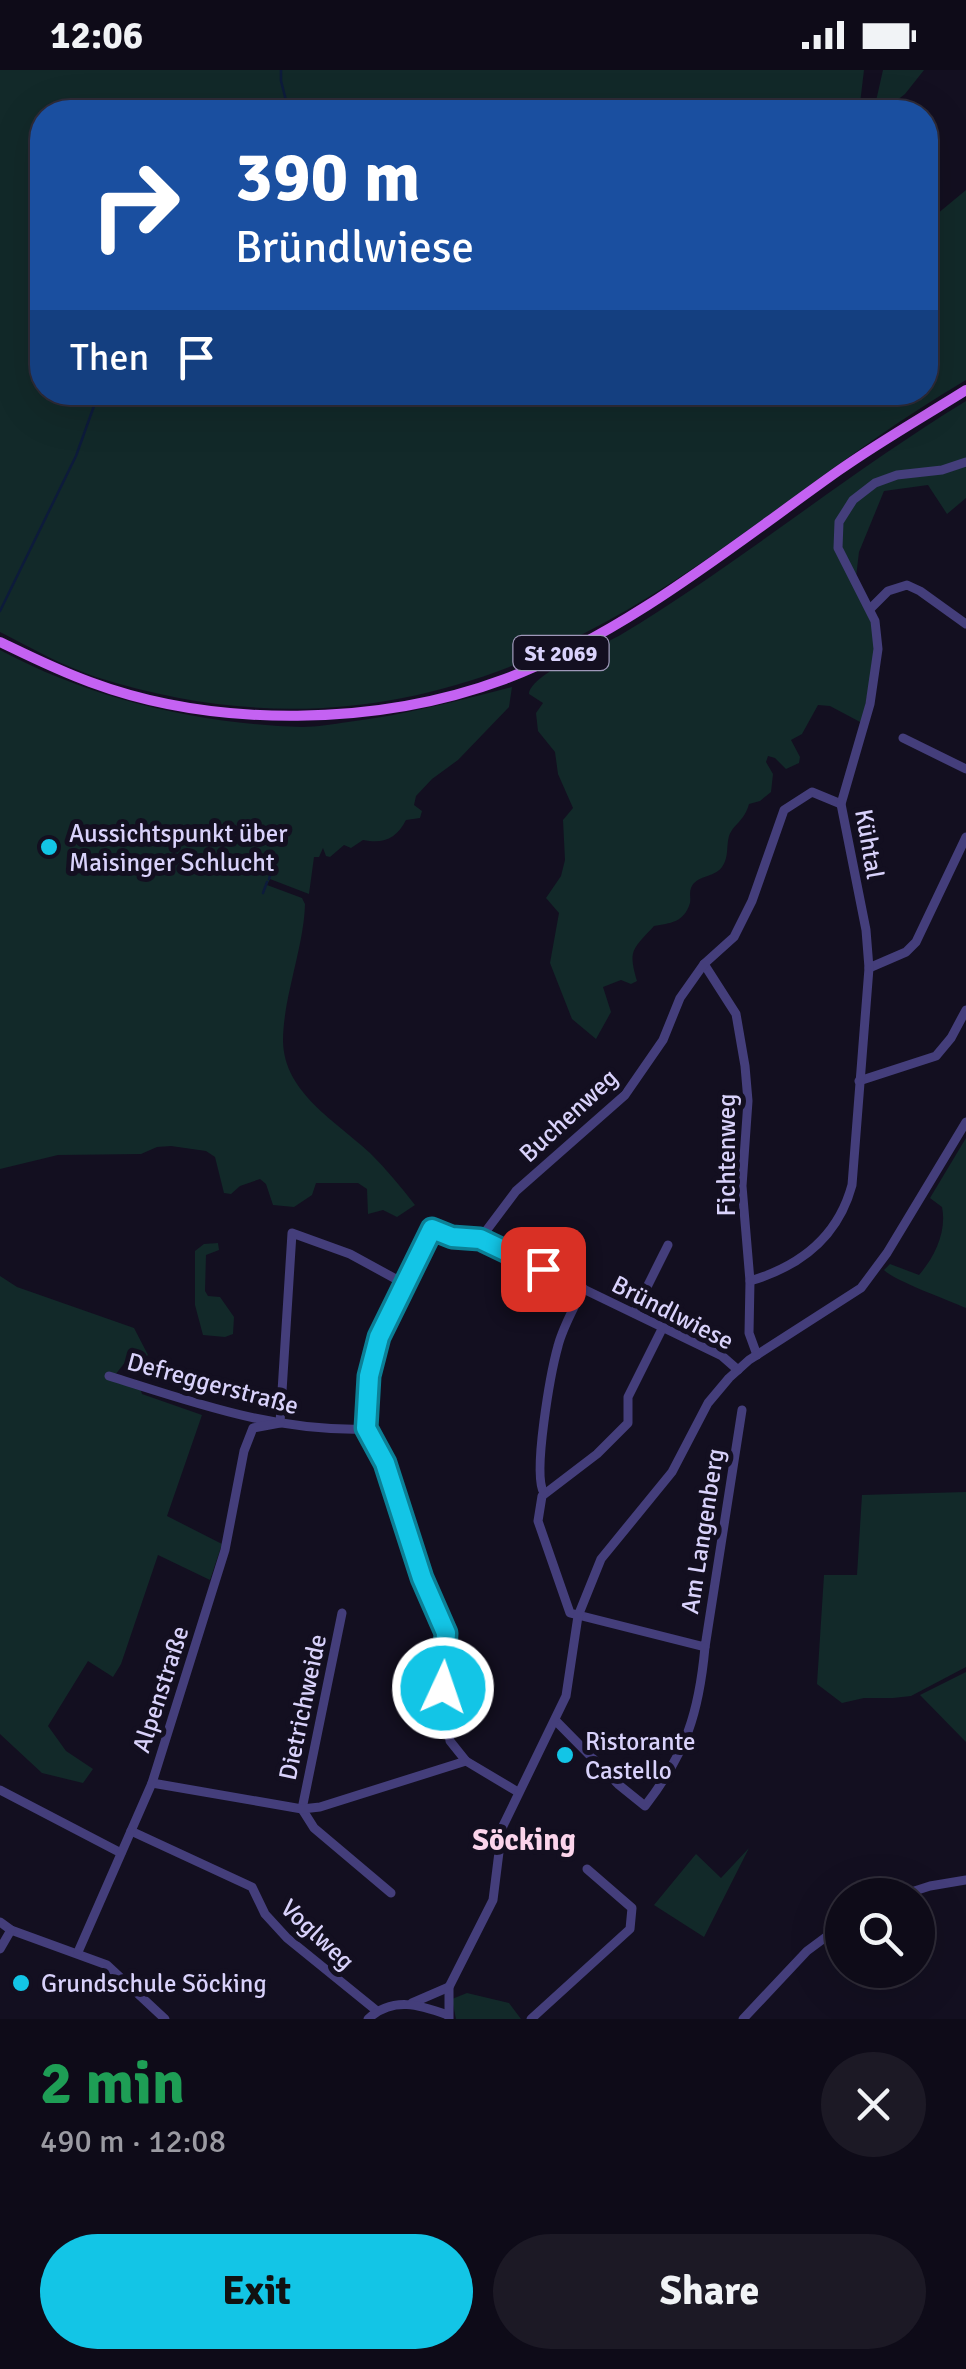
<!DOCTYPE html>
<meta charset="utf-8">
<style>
:root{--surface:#0e0b18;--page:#1c1925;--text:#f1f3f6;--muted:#9b9ba2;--line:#2e2b37;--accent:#13c5e6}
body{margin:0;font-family:Signika,sans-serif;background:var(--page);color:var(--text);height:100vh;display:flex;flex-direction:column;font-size:38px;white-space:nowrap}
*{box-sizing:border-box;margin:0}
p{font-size:32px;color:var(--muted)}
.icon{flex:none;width:55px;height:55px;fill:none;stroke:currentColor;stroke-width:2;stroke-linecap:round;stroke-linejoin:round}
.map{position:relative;height:1949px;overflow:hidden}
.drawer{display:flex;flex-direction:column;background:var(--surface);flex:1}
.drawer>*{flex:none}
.guide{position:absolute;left:30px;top:30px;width:908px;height:305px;border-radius:40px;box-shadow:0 10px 40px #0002,0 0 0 2px var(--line);background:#1a4fa0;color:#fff;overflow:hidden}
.fabs{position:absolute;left:825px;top:1808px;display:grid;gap:20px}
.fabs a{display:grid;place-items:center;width:110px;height:110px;border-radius:50%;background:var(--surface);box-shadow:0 10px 40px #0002,0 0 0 2px var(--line);font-size:50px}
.pin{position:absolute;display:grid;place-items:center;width:85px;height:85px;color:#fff;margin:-42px;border-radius:20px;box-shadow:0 5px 15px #0006}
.me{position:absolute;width:110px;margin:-55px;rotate:3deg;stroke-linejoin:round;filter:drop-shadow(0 0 8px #0008)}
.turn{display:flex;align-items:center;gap:35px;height:210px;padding:0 40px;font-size:45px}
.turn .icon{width:130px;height:130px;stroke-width:2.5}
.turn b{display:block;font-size:70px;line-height:85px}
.then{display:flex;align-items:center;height:95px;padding:0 40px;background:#0003;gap:20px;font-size:38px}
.round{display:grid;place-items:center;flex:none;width:105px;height:105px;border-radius:52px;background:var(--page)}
.head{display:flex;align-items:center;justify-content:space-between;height:170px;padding:0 40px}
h1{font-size:60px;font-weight:700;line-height:75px;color:#1e9e55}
.cta{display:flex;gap:20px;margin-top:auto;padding:20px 40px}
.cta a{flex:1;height:115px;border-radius:60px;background:var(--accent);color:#111;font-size:40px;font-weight:700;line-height:115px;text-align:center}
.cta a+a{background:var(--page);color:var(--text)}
.status{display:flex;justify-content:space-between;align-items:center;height:70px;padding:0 50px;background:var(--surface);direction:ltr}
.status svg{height:28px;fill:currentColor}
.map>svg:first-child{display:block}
.green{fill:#122929}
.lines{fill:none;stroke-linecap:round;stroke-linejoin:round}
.stream{stroke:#0d1b3b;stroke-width:2.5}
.minor{stroke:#443e7b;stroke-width:9}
.major{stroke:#c462f2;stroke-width:10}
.route-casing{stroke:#0c8096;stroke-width:25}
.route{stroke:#13c5e6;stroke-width:18}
.poi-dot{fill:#13c5e6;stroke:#130f20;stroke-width:4}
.labels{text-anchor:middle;stroke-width:10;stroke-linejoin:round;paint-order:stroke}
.shield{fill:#130f20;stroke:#9e98b9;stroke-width:2.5}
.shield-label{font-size:22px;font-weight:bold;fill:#d9d2fb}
.poi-label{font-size:25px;fill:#d9d2fb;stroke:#130f20;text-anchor:start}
.street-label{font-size:25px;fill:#d9d2fb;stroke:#130f20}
.quarter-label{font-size:30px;font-weight:bold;fill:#fbd4eb;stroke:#130f20}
</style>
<div class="status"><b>12:06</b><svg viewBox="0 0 49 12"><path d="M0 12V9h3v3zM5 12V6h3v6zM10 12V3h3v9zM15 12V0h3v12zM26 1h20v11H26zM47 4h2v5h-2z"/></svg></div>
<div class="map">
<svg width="966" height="1949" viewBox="0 0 966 1949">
<rect width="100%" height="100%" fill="#130f20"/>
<g class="green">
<path d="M 0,0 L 864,0 L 859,42 L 829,42 L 822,37 L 811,42 L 42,42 L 42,322 L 863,322 L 871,334 C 892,336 903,323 925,322 L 925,317 L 932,312 L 932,304 L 925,294 L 925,154 L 966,120 L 966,310 C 872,365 788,434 698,495 C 508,625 321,678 96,607 C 63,596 31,578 0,562 Z"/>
<path d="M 883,0 L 924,0 L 905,24 L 883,41 L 877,40 L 876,31 Z"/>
<path d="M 966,331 L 966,428 L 947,444 L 928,415 L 884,421 L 859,482 L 855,516 L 873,551 L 876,579 L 862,653 L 830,636 L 818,635 L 802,664 L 791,670 L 800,687 L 799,693 L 786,699 L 775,688 L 768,686 L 766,692 L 773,704 L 771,722 L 760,731 L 749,734 C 744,752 734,753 729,766 C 726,777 729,787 722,797 C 714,808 696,805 691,818 C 689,823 691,828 690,833 C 684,853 670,853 654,856 C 632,880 628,880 637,911 L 631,914 L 621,910 L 603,917 L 611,942 L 596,969 L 572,949 L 550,893 L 559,843 L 546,828 L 561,806 L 565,790 L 563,750 L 573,738 L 558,704 L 555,682 L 538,661 L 536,643 L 543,633 L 529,624 C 531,603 602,576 622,564 C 741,492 848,403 966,331 Z"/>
<path d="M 0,580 C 91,629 199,654 302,657 C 317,657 333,654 348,652 C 404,645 457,631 512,617 L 509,637 L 458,690 L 432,709 L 416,726 L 414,735 L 422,741 L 420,748 L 406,750 C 396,769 384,774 363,770 L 351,778 L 344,775 L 330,787 L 326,786 L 323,778 L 319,787 L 314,787 L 309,824 L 270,809 L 267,815 L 302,828 L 305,834 C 304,877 283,928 283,971 C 284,1023 336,1051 370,1083 C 386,1099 401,1117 415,1135 L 397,1147 L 383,1140 L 368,1144 L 367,1119 L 358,1113 L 316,1113 L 312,1125 L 294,1137 L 273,1135 L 266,1114 L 260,1109 L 240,1116 L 231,1124 L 224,1123 L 215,1087 L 206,1081 L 171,1076 L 157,1077 L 141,1084 L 58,1085 L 0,1099 Z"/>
<path d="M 966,1068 L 966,1238 C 948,1230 895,1211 884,1200 L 890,1194 L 919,1205 C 935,1187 947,1161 942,1137 L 930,1128 Z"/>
<path d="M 218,1173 L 219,1180 L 206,1185 L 205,1221 L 208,1226 L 220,1227 L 234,1247 L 233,1264 L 225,1267 L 203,1265 L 195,1235 L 195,1181 L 204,1174 Z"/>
<path d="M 0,1206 L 17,1217 L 134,1258 L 148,1285 L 142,1290 L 126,1291 L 115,1305 L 140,1317 L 142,1324 L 202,1345 L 167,1446 L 222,1474 L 210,1510 L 158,1485 L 121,1594 L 113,1607 L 88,1591 L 48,1656 L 66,1681 L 93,1699 L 83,1713 L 42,1703 L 0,1664 Z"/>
<path d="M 966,1422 L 966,1597 L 911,1626 L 893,1628 L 864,1628 L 842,1633 L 817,1614 L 824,1505 L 857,1505 L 862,1425 Z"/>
<path d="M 966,1602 L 966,1672 L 920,1625 Z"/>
<path d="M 749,1778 L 704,1867 L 654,1835 L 696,1784 L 721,1808 Z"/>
<path d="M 467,1923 L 509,1933 L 521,1949 L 456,1949 L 452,1929 Z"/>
</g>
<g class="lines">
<g class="stream">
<path d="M 281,0 L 281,11 L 289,42"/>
<path d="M 0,541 L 76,386 L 99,322"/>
<path d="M 269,809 L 274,792"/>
<path d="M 263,823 L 267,812"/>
</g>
<g class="minor">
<path d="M 870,539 L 888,521 L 907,515 L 920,521 L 966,554"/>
<path d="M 903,668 L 966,699"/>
<path d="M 704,894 L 736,944 L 745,996 L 748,1031 L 742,1116 L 750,1211 L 749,1263 L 757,1285"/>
<path d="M 869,898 L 906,882 L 916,872 L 966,767"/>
<path d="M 859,1011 L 936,986 L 951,968 L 966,940"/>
<path d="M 480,1169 L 516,1121 L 625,1025 L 663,970 L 680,928 L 704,894 L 734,867 L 752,831 L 784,740 L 812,722 L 841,734"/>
<path d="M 750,1211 C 801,1196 838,1167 852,1115 L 869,898 L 866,860 L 841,734 L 870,634 L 878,579 L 875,551 L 838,478 L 839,452 L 853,430 L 875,413 L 897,405 L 942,400 L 966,392"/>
<path d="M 634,1243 L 668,1175"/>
<path d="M 663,1257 L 628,1327 L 628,1353 L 597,1384 L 542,1426 L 538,1451 L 570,1543 L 705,1577 L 742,1340"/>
<path d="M 109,1306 C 195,1333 275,1362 366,1359"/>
<path d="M 544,1423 C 532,1405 551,1301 558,1276 C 563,1256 575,1237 583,1218"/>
<path d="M 342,1543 L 302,1739 L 314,1758 L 391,1823"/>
<path d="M 555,1650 L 619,1715 L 645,1736 C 686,1683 699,1643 705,1577"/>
<path d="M 152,1713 L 302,1739 L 320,1737 L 466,1691"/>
<path d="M 0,1720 L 121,1783"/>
<path d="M 518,1722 L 466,1691 L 450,1671 L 443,1619 L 446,1563 L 422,1509 L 385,1393 L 366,1359 L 369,1306 L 379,1267 L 432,1159 L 452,1167 L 480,1169 L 722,1286 L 738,1300"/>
<path d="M 131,1761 L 252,1817 L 265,1844 L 287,1868 L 377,1941"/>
<path d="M 902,1825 L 930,1816 L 966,1810"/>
<path d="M 0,1852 L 11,1860 L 107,1895 L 165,1949"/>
<path d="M 0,1879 L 11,1860"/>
<path d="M 78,1882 L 152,1713 L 225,1480 L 244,1381 L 253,1358 L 280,1353 L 292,1163 L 350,1184 L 405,1214"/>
<path d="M 412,1933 L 449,1917"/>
<path d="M 368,1949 C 393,1926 420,1935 448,1945"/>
<path d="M 449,1949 L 449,1917 L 493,1830 L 502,1758 L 566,1626 L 578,1546 L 601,1489 L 672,1402 L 708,1333 L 729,1308 L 749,1290 L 861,1218 L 887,1183 L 966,1052"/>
<path d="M 531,1949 L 630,1859 L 632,1838 L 587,1799"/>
<path d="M 743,1949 L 807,1881 L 842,1855"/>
</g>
<path class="major" d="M 0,572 C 29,586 59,601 90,612 C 216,659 379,656 505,609 C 625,564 735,474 838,401 C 879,372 923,347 966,320"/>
</g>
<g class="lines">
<g class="route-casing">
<path id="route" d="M 443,1618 L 446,1563 L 422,1508 L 385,1393 L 366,1358 L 369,1306 L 379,1267 L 432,1159 L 452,1167 L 480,1169 L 543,1199"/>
</g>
<use href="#route" class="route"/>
</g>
<g class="poi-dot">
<circle cx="49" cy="777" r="10"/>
<circle cx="565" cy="1685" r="10"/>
<circle cx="21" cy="1913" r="10"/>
</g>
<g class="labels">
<rect class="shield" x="513.5" y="566" width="95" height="34" rx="8"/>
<g class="shield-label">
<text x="561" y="591">St 2069</text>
</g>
<g class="poi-label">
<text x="69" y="772">Aussichtspunkt über<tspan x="69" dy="29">Maisinger Schlucht</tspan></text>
<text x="585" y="1680">Ristorante<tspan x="585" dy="29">Castello</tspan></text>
<text x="41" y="1922">Grundschule Söcking</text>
</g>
<g class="street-label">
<text transform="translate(870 774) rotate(80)" y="9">Kühtal</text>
<text transform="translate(568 1045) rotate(-43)" y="9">Buchenweg</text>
<text transform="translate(726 1085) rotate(-90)" y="9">Fichtenweg</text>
<text transform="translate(673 1242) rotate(27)" y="9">Bründlwiese</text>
<text transform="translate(213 1313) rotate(15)" y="9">Defreggerstraße</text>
<text transform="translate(702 1461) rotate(-81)" y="9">Am Langenberg</text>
<text transform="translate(160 1619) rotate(-72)" y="9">Alpenstraße</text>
<text transform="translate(302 1637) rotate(-78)" y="9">Dietrichweide</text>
<text transform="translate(318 1864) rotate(43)" y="9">Voglweg</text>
</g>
<g class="quarter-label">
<text x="524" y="1780">Söcking</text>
</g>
</g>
</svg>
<div class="fabs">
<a><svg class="icon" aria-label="search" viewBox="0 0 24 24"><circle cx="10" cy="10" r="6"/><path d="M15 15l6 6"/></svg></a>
</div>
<div class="pin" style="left:543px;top:1199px;background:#d93025"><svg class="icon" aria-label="arrive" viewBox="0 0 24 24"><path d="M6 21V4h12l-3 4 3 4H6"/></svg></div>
<svg class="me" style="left:443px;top:1618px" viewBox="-20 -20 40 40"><circle r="17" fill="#13c5e6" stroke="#fff" stroke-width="3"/><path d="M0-11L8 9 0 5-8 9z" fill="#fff"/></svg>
<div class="guide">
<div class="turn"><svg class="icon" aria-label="right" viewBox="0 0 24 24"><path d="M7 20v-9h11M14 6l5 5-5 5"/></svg><div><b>390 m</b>Bründlwiese</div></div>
<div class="then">Then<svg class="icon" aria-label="arrive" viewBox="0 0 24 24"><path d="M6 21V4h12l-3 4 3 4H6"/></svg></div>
</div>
</div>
<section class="drawer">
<div class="head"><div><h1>2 min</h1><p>490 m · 12:08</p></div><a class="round"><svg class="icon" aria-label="close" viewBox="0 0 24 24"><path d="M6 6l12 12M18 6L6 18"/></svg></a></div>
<div class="cta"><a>Exit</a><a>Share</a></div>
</section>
